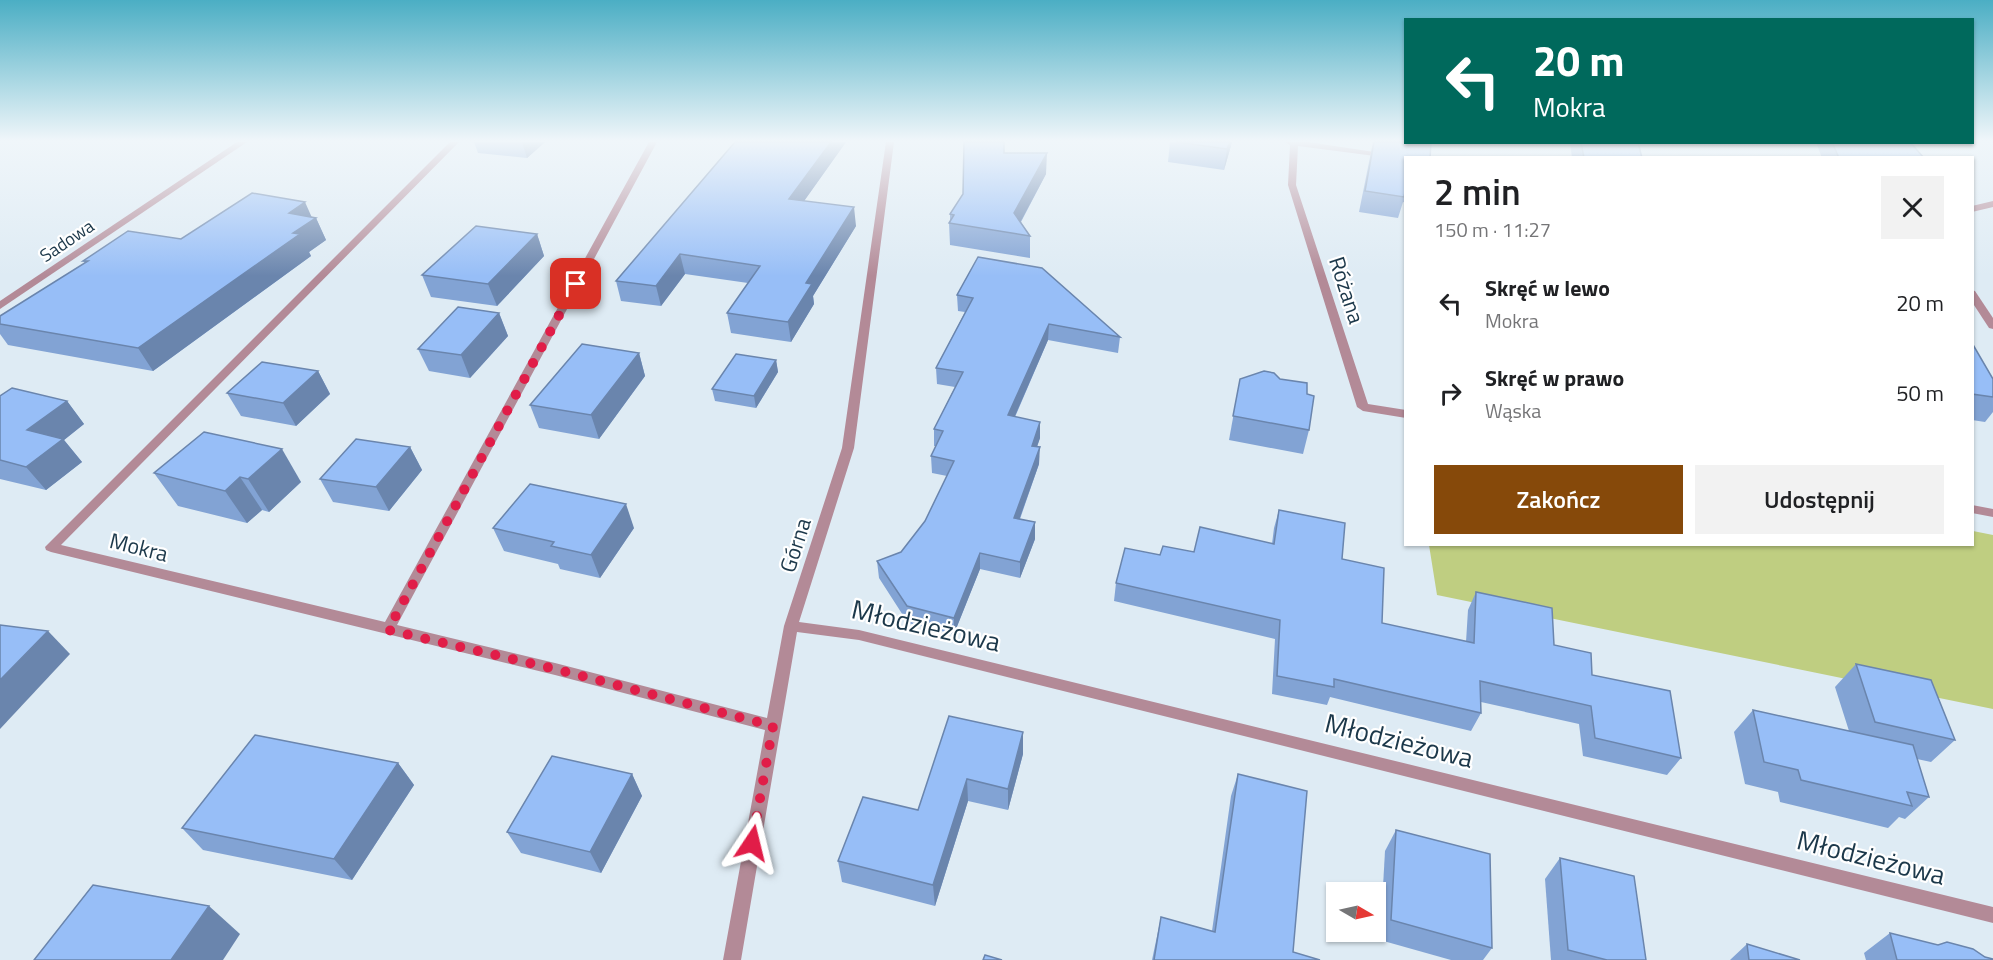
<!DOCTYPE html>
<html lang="pl">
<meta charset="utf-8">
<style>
:root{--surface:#fff;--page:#f2f2f2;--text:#202124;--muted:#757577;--accent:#86490a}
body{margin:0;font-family:"Titillium Web",sans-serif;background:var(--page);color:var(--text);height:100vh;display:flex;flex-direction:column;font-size:22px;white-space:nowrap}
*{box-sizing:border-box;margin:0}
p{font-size:20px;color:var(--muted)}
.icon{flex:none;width:33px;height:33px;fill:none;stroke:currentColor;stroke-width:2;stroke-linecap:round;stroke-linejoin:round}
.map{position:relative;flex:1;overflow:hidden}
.panel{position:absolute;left:1404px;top:156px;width:570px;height:390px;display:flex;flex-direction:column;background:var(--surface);border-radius:0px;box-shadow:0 2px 4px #0004}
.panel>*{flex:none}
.banner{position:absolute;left:1404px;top:18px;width:570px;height:126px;border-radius:0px;box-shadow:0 2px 4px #0004;background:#00695c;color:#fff;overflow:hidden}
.needle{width:39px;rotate:99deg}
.controls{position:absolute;left:1326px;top:882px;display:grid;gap:12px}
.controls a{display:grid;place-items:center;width:60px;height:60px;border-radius:0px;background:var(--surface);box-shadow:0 2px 4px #0004;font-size:30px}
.pin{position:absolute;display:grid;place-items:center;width:51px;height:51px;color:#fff;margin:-26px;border-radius:12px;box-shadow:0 3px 9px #0006}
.me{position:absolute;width:66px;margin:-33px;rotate:10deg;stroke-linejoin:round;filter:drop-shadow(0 0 4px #0008)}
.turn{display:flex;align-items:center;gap:21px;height:126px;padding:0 30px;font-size:27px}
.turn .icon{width:78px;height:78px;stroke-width:2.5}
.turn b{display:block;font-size:42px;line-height:51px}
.round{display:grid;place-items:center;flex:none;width:63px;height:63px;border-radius:0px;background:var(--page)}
.summary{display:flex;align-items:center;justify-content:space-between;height:102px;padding:0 30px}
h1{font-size:36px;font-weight:600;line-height:45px}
.primary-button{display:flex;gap:12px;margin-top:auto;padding:12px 30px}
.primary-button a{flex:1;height:69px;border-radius:0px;background:var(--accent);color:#fff;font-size:24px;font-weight:600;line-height:69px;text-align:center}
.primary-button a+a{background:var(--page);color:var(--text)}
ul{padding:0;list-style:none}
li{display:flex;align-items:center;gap:18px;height:90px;padding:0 30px}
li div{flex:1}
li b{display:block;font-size:22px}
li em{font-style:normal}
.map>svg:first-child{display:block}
.green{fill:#bfce81}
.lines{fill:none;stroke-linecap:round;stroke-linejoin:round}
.minor{fill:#b38a97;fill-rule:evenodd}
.wall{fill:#82a3d4}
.shaded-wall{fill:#6a85ad}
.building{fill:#97bef7;stroke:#6a85ad;stroke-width:1.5}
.route{stroke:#e11d48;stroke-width:10;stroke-dasharray:0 18}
.labels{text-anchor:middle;stroke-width:4.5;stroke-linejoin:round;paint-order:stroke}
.far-street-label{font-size:18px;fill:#1c384a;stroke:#fff}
.street-label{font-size:22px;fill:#1c384a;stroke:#fff}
.near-street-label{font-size:27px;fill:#1c384a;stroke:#fff}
</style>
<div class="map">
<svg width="1993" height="960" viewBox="0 0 1993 960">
<rect width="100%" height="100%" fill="#deebf4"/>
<path class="green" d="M 1973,531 L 1993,535 L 1993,709 L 1437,595 L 1429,545 L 1972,544 Z"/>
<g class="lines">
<g class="minor">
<path d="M 237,142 L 247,142 L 0,309 L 0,301 Z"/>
<path d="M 450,142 L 459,142 L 61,545 L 385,622 L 649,142 L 657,142 L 397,625 L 555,663 L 767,718 L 784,626 L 842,448 L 886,142 L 894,142 L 854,448 L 799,622 L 859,630 L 1993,907 L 1993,923 L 859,640 L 797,632 L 741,960 L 723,960 L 765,730 L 555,675 L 51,552 L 46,550 L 45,547 Z"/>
<path d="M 1285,142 L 1308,142 L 1414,158 L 1406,158 L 1406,160 L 1298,146 L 1296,185 L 1368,404 L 1406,410 L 1406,418 L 1363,411 L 1357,407 L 1288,185 L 1290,145 Z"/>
<path d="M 1993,201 L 1993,207 L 1972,212 L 1972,206 Z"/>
<path d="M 1972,290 L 1975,291 L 1993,318 L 1993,329 L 1989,328 L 1972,302 Z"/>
<path d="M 1972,505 L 1993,509 L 1993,517 L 1972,513 Z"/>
</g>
</g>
<g class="wall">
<path d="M 474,142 L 545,142 L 527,158 L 478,153 Z"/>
<path d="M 846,142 L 804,201 L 856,226 L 813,296 L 814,304 L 791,342 L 731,333 L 727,313 L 748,283 L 685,274 L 661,306 L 621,301 L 616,281 Z"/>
<path d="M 1170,142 L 1232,142 L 1224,170 L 1168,162 Z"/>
<path d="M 1373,142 L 1431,142 L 1406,158 L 1406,203 L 1403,202 L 1398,218 L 1359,212 Z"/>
<path d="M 1570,142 L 1638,142 L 1642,158 L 1572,158 Z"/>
<path d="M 1816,142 L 1910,142 L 1924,158 L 1822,158 Z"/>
<path d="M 1004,153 L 1046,174 L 1021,222 L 1030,236 L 1030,258 L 950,245 L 949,223 L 950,222 L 950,214 Z"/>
<path d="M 312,217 L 316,218 L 326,240 L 309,252 L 311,256 L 153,371 L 8,345 L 0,334 L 0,316 L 85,263 L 83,261 L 181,239 Z"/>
<path d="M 537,234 L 544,256 L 497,306 L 431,297 L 422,275 Z"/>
<path d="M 978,257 L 1120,337 L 1118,353 L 1048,340 L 1015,417 L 1040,438 L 1037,447 L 1039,464 L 1020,519 L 1035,522 L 1035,539 L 1020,578 L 980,569 L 954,634 L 908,623 L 879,578 L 877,561 L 901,552 L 925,521 L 947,476 L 932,473 L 931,456 L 936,446 L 934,446 L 934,429 L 955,387 L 937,384 L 936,368 L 965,312 L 958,311 L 957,295 Z"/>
<path d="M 499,313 L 508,336 L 470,378 L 429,371 L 418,349 Z"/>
<path d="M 1972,343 L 1993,379 L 1993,412 L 1985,422 L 1972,420 Z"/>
<path d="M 639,353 L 645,376 L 599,439 L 539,428 L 530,405 Z"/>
<path d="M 776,360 L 778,372 L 756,408 L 715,401 L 712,389 Z"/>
<path d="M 318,371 L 330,394 L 296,426 L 241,416 L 227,393 Z"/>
<path d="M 1240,379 L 1280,379 L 1307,394 L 1309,430 L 1303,454 L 1229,440 Z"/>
<path d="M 0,396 L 67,401 L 84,424 L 64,440 L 82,462 L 46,490 L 0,479 Z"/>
<path d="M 204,432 L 301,482 L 269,512 L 262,510 L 247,523 L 178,506 L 154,473 Z"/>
<path d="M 410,447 L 422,470 L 389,511 L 333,502 L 320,479 Z"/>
<path d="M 1279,510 L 1342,559 L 1382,623 L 1466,642 L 1468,610 L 1476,592 L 1554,645 L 1592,675 L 1681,758 L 1667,775 L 1583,756 L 1579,724 L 1481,702 L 1481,713 L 1471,731 L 1330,697 L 1327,705 L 1272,694 L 1275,639 L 1114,601 L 1116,583 L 1160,555 L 1272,544 L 1274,528 Z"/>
<path d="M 493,528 L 634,528 L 600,578 L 560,569 L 558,564 L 504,551 Z"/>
<path d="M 1856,664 L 1955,740 L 1931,762 L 1917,759 L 1929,797 L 1905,819 L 1899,817 L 1888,828 L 1780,802 L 1778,792 L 1745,784 L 1734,732 L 1753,710 L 1849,731 L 1835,687 Z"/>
<path d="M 1023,732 L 1023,754 L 1008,810 L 968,801 L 935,906 L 842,882 L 838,861 L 918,810 Z"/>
<path d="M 398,763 L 414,785 L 352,880 L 203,850 L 182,828 Z"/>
<path d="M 632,774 L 642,796 L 601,873 L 521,853 L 507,832 Z"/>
<path d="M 1238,774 L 1293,952 L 1320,960 L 1152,960 L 1161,917 L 1212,931 L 1231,796 Z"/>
<path d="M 1396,830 L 1492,948 L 1483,960 L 1451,960 L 1380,940 L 1385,851 Z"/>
<path d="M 1560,858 L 1646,960 L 1551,960 L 1545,879 Z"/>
<path d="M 1890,933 L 1985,957 L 1993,960 L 1866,960 L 1864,953 Z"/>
<path d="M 1747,944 L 1800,960 L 1730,960 Z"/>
</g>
<g class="shaded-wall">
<path d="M 522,142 L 545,142 L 527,158 Z"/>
<path d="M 831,142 L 846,142 L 792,218 L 789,199 Z"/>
<path d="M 1230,142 L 1232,142 L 1224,170 L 1227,149 Z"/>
<path d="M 1047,153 L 1046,174 L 1014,234 L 1014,213 Z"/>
<path d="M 305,202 L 313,220 L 316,218 L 326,240 L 309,252 L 311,256 L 153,371 L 138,348 L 289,213 Z"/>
<path d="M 854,207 L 856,226 L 813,296 L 814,304 L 791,342 L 788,322 L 806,283 Z"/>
<path d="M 537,234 L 544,256 L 497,306 L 488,284 Z"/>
<path d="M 680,254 L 685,274 L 661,306 L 656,286 Z"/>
<path d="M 499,313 L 508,336 L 470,378 L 461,355 Z"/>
<path d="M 1049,324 L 1048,340 L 1008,432 L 1008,415 Z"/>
<path d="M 639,353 L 645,376 L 599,439 L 591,415 Z"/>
<path d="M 776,360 L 778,372 L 756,408 L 754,396 Z"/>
<path d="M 318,371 L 330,394 L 296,426 L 283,403 Z"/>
<path d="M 67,401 L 84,424 L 64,440 L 82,462 L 46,490 L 26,467 L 27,430 Z"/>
<path d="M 1040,422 L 1040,438 L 1031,463 L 1032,446 Z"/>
<path d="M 410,447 L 422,470 L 389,511 L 376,487 Z"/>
<path d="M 1040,447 L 1039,464 L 1014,534 L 1014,518 Z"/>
<path d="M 282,449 L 301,482 L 269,512 L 248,479 Z"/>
<path d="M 240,477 L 262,510 L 247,523 L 225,491 Z"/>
<path d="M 626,504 L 634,528 L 600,578 L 591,555 Z"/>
<path d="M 1035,522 L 1035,539 L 1020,578 L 1020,562 Z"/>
<path d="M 980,553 L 980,569 L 954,634 L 954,618 Z"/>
<path d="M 48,631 L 70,654 L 0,729 L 0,680 Z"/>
<path d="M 1023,732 L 1023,754 L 1008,810 L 1008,789 Z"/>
<path d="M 398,763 L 414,785 L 352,880 L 334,859 Z"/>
<path d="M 632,774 L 642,796 L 601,873 L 590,852 Z"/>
<path d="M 967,779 L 968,801 L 935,906 L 933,885 Z"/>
<path d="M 209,906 L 240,934 L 223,960 L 171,960 Z"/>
</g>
<g class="building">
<path d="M 735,142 L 831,142 L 789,199 L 854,207 L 806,283 L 812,284 L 788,322 L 727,313 L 760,266 L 680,254 L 656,286 L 616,281 Z"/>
<path d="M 964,142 L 1004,142 L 1004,153 L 1047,153 L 1014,213 L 1030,236 L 949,223 L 954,215 L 950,214 L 963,194 Z"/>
<path d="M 1176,142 L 1230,142 L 1227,149 Z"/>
<path d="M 1374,142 L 1431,142 L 1430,158 L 1406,158 L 1406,188 L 1404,197 L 1365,191 Z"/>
<path d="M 1581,142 L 1638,142 L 1642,158 L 1584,158 Z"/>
<path d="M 1832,142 L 1910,142 L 1924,158 L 1839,158 Z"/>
<path d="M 252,193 L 305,202 L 289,213 L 316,218 L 293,233 L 300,234 L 138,348 L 0,324 L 0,316 L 88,261 L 83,261 L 128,231 L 181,239 Z"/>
<path d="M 476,226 L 537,234 L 488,284 L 422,275 Z"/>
<path d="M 978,257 L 1042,268 L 1120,337 L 1049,324 L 1008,415 L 1040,422 L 1032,446 L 1040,447 L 1014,518 L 1035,522 L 1020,562 L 980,553 L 954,618 L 907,606 L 877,561 L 901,552 L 925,521 L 954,461 L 931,456 L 943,431 L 934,429 L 963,372 L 936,368 L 973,298 L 957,295 Z"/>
<path d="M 458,307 L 499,313 L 461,355 L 418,349 Z"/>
<path d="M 1972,343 L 1993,379 L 1993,397 L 1972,394 Z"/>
<path d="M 582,344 L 639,353 L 591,415 L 530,405 Z"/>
<path d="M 736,354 L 776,360 L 754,396 L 712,389 Z"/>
<path d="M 262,362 L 318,371 L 283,403 L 227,393 Z"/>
<path d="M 1264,371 L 1274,373 L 1280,379 L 1307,383 L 1307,394 L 1314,396 L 1309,430 L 1233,416 L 1240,379 Z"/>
<path d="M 12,388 L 67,401 L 27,430 L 63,439 L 26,467 L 0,460 L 0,396 Z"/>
<path d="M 204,432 L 282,449 L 248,479 L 240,477 L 225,491 L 154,473 Z"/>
<path d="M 356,439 L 410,447 L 376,487 L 320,479 Z"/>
<path d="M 530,484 L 626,504 L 591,555 L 551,546 L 554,542 L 493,528 Z"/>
<path d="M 1279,510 L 1345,523 L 1342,559 L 1384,568 L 1382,623 L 1474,643 L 1476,592 L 1552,608 L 1554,645 L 1591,653 L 1592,675 L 1670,691 L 1681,758 L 1595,738 L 1591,706 L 1480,681 L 1481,713 L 1334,679 L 1334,687 L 1277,676 L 1280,620 L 1116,583 L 1125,548 L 1160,555 L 1163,546 L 1194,552 L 1200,527 L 1274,544 Z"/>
<path d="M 0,625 L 48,631 L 0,680 Z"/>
<path d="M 1856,664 L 1931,680 L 1955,740 L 1875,722 Z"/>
<path d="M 1753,710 L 1913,745 L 1929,797 L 1907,792 L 1912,806 L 1801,780 L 1798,770 L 1764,762 Z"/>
<path d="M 949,716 L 1023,732 L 1008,789 L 967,779 L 933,885 L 838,861 L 863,797 L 918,810 Z"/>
<path d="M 255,735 L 398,763 L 334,859 L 182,828 Z"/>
<path d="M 552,756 L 632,774 L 590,852 L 507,832 Z"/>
<path d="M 1238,774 L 1307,791 L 1293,952 L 1320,960 L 1154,960 L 1161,917 L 1215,932 Z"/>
<path d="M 1396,830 L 1490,854 L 1492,948 L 1391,920 Z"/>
<path d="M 1560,858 L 1634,876 L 1646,960 L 1607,960 L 1568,950 Z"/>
<path d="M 93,885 L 209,906 L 171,960 L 34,960 Z"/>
<path d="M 1890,933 L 1938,945 L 1947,942 L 1973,949 L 1985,957 L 1993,959 L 1993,960 L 1897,960 Z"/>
<path d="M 1747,944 L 1800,960 L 1749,960 Z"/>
<path d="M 985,955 L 1002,960 L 983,960 Z"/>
</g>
<linearGradient id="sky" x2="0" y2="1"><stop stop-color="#4baec4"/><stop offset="0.51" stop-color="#f0f6fa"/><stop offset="1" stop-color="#f0f6fa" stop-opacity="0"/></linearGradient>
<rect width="1993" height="276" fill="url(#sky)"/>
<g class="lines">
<path class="route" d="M 576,284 L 388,630 L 555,669 L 773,726 L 752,843"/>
</g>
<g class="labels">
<g class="far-street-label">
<text transform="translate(67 241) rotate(-34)" y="6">Sadowa</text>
</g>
<g class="street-label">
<text transform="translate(1347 290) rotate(72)" y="8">Różana</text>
<text transform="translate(795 545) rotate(-72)" y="8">Górna</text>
<text transform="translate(139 547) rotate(14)" y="8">Mokra</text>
</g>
<g class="near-street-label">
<text transform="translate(926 626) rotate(13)" y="9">Młodzieżowa</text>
<text transform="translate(1399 741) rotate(14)" y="9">Młodzieżowa</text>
<text transform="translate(1871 858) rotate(14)" y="9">Młodzieżowa</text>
</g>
</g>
</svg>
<div class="controls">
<a><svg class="needle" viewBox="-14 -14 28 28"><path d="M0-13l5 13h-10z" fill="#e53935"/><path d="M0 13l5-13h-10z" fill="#757577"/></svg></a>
</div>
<div class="pin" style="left:576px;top:284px;background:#d93025"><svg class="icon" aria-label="arrive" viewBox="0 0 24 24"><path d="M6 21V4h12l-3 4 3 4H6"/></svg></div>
<svg class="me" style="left:752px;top:843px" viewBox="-20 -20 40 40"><path d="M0-17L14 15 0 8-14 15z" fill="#e11d48" stroke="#fff" stroke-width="4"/></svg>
<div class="banner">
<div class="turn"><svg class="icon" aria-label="left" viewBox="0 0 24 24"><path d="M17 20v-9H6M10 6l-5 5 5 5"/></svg><div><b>20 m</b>Mokra</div></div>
</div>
<section class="panel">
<div class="summary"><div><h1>2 min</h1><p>150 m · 11:27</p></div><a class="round"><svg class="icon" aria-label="close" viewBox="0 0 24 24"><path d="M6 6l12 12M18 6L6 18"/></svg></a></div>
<ul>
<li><svg class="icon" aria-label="left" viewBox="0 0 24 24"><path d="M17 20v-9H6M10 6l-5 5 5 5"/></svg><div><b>Skręć w lewo</b><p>Mokra</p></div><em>20 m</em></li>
<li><svg class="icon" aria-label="right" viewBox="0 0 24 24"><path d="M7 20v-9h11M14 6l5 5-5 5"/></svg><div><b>Skręć w prawo</b><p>Wąska</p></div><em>50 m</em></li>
</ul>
<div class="primary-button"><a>Zakończ</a><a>Udostępnij</a></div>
</section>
</div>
